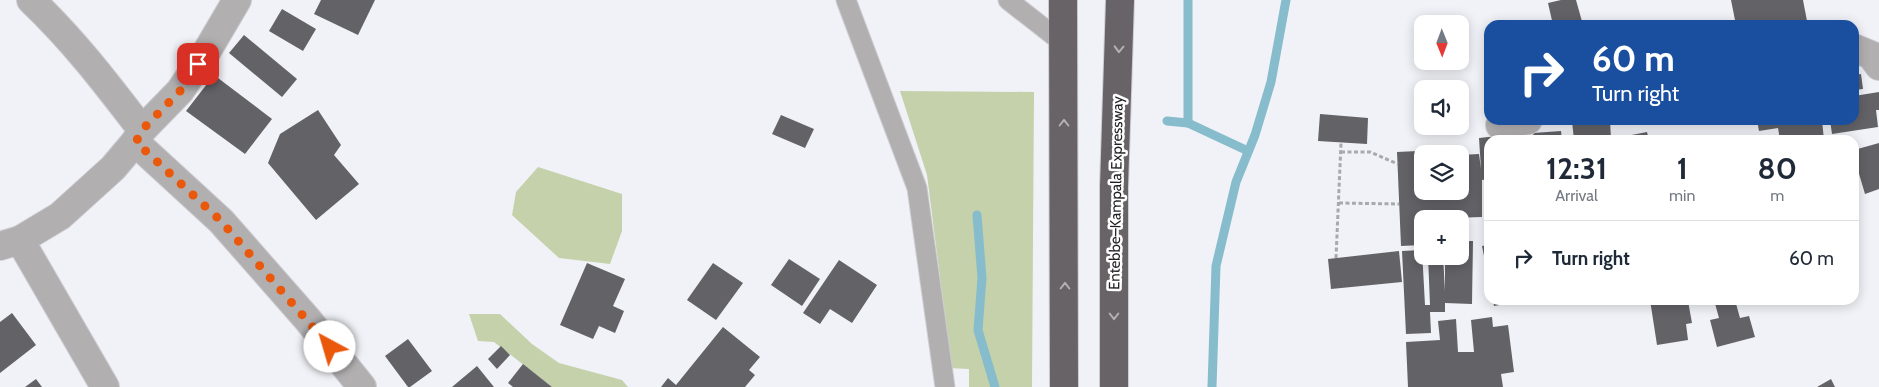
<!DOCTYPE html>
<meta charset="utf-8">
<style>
:root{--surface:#fff;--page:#f6f6f7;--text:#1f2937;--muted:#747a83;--line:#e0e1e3}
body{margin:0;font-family:Cabin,sans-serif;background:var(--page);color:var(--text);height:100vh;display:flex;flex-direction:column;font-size:19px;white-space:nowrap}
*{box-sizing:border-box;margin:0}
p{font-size:16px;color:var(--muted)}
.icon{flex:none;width:28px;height:28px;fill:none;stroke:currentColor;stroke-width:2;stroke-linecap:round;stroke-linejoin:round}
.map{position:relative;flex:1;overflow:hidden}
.details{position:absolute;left:1484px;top:135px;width:375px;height:170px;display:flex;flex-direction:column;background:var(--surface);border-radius:15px;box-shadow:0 2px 12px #0003}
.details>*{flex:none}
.top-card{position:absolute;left:1484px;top:20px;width:375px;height:105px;border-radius:15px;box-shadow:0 2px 12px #0003;background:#1a4fa0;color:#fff;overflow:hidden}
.needle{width:32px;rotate:179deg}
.buttons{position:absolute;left:1414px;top:15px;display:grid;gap:10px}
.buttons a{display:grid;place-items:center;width:55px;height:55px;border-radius:10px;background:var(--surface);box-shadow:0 2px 12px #0003;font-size:25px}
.pin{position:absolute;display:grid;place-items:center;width:42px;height:42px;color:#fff;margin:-21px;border-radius:10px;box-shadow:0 2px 8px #0006}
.me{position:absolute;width:55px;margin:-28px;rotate:321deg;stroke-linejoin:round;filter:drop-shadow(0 0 4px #0008)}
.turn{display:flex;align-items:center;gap:18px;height:105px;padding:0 25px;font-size:22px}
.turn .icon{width:65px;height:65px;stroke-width:2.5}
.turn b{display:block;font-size:35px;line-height:42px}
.eta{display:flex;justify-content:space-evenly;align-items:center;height:85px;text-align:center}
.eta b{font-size:30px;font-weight:700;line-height:35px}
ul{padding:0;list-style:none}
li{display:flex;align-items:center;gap:15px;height:75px;padding:0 25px;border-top:1px solid var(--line)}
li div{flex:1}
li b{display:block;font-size:19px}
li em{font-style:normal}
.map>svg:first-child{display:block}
.green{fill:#c4d1ab}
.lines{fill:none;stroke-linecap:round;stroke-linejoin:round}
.stream{stroke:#86bccb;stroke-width:9}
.building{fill:#626267}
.service-casing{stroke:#ccccd1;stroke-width:21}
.minor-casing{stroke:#ccccd1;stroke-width:30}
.motorway-casing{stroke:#ccccd1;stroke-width:30}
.path{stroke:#a8a9ad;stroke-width:3;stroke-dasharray:4 2.5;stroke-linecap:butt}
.service{stroke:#b1afb0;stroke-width:19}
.minor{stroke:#b1afb0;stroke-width:28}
.motorway{stroke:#686366;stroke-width:28}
.oneway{stroke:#b4b1b2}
.route{stroke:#ea580c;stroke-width:9;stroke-dasharray:0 16.2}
.labels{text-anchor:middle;stroke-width:5;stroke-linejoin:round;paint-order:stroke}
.street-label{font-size:15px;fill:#212123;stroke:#fff}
</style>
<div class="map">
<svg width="1879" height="387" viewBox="0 0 1879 387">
<rect width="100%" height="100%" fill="#f1f2f7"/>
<g class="green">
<path d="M 900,91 L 1034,92 L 1032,387 L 969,387 L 969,369 L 948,368 L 945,317 L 927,175 Z"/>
<path d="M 538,167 L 622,194 L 622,231 L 610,264 L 559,258 L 512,215 L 516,192 Z"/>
<path d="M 469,314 L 500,314 L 532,344 L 559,363 L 622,380 L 628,387 L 552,387 L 494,342 L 478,341 Z"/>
</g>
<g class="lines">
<g class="stream">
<path d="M 1167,121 L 1188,123 L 1248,151"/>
<path d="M 1188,123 L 1188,0"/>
<path d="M 977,215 L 982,278 L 978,330 L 995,387"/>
<path d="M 1212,387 L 1216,266 L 1236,182 L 1255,135 L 1271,82 L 1286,0"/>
</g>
</g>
<g class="building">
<path d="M 321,0 L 375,0 L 358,35 L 314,14 Z"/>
<path d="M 1561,0 L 1576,0 L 1583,25 L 1553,25 L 1548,3 Z"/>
<path d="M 1731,0 L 1803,0 L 1807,21 L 1791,25 L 1736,25 Z"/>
<path d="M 282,9 L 316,29 L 303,51 L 269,31 Z"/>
<path d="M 244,35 L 297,79 L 282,97 L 229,53 Z"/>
<path d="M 1861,74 L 1863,89 L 1854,90 L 1854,75 Z"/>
<path d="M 214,75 L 272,119 L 245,154 L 186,111 Z"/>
<path d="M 1879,92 L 1879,110 L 1876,110 L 1878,127 L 1832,134 L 1830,120 L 1854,120 L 1854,96 Z"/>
<path d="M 318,110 L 341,145 L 334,155 L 359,184 L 316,220 L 268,163 L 280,134 Z"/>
<path d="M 1320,114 L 1368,118 L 1367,144 L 1318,141 Z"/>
<path d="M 781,115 L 814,129 L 805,148 L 772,134 Z"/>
<path d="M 1610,120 L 1611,139 L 1647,132 L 1649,140 L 1574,140 L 1572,121 Z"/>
<path d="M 1757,120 L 1822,120 L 1824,140 L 1780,140 L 1778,128 L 1759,131 Z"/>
<path d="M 1561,131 L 1562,140 L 1534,140 L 1533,133 Z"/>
<path d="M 1507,135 L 1508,140 L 1489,140 L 1489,179 L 1482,180 L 1482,217 L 1422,219 L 1422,245 L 1401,246 L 1397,152 L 1438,150 L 1438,154 L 1422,154 L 1422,191 L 1460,191 L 1460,155 L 1479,154 L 1481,169 L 1479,138 Z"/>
<path d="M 1879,143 L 1879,189 L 1865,194 L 1854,157 L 1854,150 Z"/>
<path d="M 1460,241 L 1473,241 L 1472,304 L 1445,303 L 1445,312 L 1430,312 L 1431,333 L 1406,334 L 1402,251 L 1422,250 L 1425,305 L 1430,305 L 1428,256 L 1443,256 L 1445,291 L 1445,256 L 1460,256 Z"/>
<path d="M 1489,245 L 1489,276 L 1488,276 L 1482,246 Z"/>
<path d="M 1399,251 L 1402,282 L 1331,289 L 1328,259 Z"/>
<path d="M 789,259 L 820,279 L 802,306 L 771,285 Z"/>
<path d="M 839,260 L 877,285 L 852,323 L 830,309 L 820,324 L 803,313 Z"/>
<path d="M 587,263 L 625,279 L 613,306 L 624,311 L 615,333 L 599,326 L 593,339 L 560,325 Z"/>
<path d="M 713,263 L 743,283 L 716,320 L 687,300 Z"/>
<path d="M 1493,300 L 1520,300 L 1521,301 L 1494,306 Z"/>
<path d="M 1650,300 L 1680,300 L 1681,302 L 1688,301 L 1692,323 L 1686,324 L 1688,340 L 1657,345 Z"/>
<path d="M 1714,300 L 1735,300 L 1740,318 L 1749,316 L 1755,337 L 1717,347 L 1710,320 L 1719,318 Z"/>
<path d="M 12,313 L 36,345 L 0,373 L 0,322 Z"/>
<path d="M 1492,317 L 1493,327 L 1508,325 L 1514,372 L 1501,374 L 1503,387 L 1408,387 L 1406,342 L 1440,340 L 1438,321 L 1456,319 L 1458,352 L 1474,352 L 1471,320 Z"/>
<path d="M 723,327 L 760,357 L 749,370 L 755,375 L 745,387 L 661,387 L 668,378 L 676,385 Z"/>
<path d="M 408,339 L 432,371 L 410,387 L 408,387 L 385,356 Z"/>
<path d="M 501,346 L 510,355 L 497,369 L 488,359 Z"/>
<path d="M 523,364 L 552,387 L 513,387 L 508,383 Z"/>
<path d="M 477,366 L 494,387 L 452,387 Z"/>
<path d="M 36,379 L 42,387 L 25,387 Z"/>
<path d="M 1831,379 L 1835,387 L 1817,387 Z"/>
</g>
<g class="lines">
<g class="service-casing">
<g id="service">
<path d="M 846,0 L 917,188 L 945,387"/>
<path d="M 1008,0 L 1063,43"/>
</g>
</g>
<g class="minor-casing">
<g id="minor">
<path d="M 31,0 C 74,41 106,83 142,130"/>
<path d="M 1854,48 L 1871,55 L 1879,66"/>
<path d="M 1500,125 L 1528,120"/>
<path d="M 135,142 L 221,221 L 308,320 L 362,387"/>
<path d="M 20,240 L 105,387"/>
<path d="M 0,246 L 20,240 L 60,216 L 113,168 L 135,142 L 142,130 L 180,91 L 207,51 L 237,0"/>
</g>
</g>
<g class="motorway-casing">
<g id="motorway">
<path d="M 1063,0 L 1064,387"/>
<path d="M 1114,387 L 1114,187 L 1120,0"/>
</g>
</g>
<g class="path">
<path d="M 1341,152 L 1370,152 L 1398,164"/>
<path d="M 1339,203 L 1399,204"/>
<path d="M 1336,258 L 1341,143"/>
</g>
<use href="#service" class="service"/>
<use href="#minor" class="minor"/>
<use href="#motorway" class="motorway"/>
</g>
<defs><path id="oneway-chevron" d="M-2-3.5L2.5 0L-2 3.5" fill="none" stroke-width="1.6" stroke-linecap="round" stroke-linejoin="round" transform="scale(1.25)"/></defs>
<g class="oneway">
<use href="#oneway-chevron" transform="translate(1119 49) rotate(92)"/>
<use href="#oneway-chevron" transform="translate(1064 123) rotate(-90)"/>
<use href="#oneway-chevron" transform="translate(1065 286) rotate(-90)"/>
<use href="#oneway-chevron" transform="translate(1114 316) rotate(90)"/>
</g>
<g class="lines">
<path class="route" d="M 198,64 L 180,91 L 142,130 L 136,142 L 221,221 L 330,347"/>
</g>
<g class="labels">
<g class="street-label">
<text transform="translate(1116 193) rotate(-89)" y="5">Entebbe–Kampala Expressway</text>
</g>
</g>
</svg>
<div class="buttons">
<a><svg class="needle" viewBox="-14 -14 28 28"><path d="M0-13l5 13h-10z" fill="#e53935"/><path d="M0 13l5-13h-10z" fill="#747a83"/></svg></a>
<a><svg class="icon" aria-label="sound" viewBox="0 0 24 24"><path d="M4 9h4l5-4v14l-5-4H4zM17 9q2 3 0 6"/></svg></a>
<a><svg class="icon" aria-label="layers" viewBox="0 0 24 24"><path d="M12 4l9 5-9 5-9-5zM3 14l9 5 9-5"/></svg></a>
<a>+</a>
</div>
<div class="pin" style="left:198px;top:64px;background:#d93025"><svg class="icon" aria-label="arrive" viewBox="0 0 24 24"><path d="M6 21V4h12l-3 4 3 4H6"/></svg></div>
<svg class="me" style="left:330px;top:347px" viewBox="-20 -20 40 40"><circle r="19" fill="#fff"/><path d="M0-13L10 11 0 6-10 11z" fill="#ea580c"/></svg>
<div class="top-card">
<div class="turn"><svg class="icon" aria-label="right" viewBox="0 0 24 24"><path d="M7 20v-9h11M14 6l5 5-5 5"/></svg><div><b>60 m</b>Turn right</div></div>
</div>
<section class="details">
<div class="eta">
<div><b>12:31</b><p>Arrival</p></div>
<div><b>1</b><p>min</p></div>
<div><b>80</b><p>m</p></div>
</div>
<ul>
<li><svg class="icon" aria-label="right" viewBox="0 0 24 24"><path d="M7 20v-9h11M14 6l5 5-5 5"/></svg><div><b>Turn right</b></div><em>60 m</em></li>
</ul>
</section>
</div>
